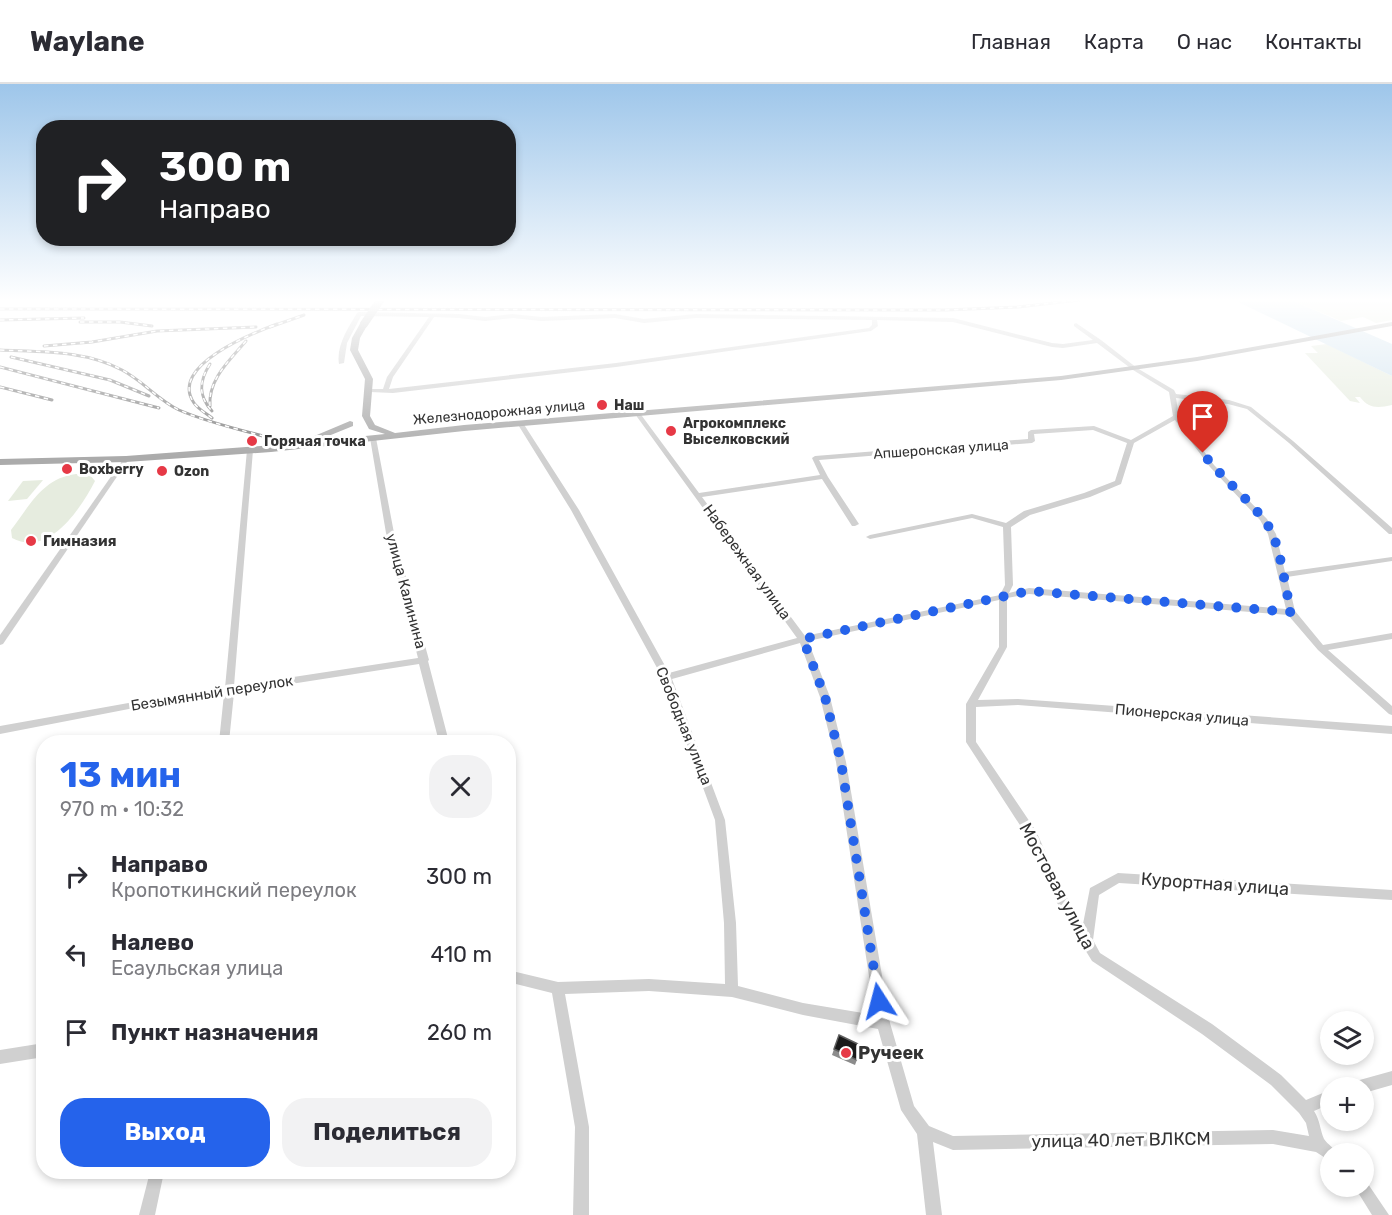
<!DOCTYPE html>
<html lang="ru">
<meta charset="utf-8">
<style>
:root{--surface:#fff;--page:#f2f2f3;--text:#2b2b33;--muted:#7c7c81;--line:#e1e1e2;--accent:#2563eb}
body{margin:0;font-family:Rubik,sans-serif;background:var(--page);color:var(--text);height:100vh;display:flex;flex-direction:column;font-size:22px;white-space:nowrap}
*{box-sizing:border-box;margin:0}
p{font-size:20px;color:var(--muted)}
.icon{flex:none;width:33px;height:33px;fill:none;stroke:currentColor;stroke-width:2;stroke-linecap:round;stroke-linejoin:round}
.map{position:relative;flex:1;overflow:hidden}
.drawer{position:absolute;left:36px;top:651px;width:480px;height:444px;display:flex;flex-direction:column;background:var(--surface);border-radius:24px;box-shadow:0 3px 9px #0003}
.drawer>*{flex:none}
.hud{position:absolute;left:36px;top:36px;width:480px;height:126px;border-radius:24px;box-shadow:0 3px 9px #0003;background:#202124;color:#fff;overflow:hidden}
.tools{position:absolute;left:1320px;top:927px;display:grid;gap:12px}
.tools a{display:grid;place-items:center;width:54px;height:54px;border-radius:50%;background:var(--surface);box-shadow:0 3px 9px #0003;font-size:30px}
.pin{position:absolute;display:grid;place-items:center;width:51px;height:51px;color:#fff;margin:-62px -26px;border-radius:50% 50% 50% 0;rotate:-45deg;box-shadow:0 0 6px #0007}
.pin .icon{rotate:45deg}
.me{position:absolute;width:66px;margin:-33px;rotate:351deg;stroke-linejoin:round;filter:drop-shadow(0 0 4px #0008)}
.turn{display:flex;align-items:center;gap:21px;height:126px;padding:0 24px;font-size:27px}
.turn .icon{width:78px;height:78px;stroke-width:2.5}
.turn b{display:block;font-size:42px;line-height:51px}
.round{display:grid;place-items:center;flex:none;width:63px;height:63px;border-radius:24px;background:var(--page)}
.overview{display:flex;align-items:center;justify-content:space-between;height:102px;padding:0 24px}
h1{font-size:36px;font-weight:700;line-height:45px;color:var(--accent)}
.button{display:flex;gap:12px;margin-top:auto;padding:12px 24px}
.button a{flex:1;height:69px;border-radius:24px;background:var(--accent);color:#fff;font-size:24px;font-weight:700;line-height:69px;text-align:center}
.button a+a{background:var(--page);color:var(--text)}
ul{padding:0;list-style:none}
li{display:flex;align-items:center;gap:18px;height:78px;padding:0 24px}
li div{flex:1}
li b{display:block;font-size:22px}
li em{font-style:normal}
header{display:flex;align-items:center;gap:36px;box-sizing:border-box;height:84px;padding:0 30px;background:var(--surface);border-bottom:2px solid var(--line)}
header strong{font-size:28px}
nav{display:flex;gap:33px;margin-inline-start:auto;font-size:21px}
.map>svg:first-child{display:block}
.green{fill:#e6ecdf}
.water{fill:#cfe2ee}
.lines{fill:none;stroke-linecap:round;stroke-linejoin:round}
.minor{fill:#d0d0d0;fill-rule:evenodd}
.major{fill:#ababab;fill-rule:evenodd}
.rail-casing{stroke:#888;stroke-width:3}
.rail{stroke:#fff;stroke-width:1.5;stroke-dasharray:4.5;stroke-linecap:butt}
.major-bridge{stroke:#ababab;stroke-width:8}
.wall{fill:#8c8c8c}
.building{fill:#1a1a1a;stroke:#5f5f5f;stroke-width:1.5}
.route{stroke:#2563eb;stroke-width:10;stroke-dasharray:0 18}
.poi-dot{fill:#e63946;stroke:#fff;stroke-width:2}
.labels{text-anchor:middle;stroke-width:6;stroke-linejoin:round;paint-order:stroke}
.far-poi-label{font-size:14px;font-weight:bold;fill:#333;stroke:#fff;text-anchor:start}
.far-street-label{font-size:14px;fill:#333;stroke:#fff}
.poi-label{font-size:15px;font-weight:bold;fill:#333;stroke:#fff;text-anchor:start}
.street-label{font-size:15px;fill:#333;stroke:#fff}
.near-street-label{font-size:18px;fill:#333;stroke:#fff}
.near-poi-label{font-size:18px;font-weight:bold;fill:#333;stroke:#fff;text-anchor:start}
</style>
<header>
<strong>Waylane</strong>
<nav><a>Главная</a><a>Карта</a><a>О нас</a><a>Контакты</a></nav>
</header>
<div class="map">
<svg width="1392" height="1131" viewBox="0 0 1392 1131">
<rect width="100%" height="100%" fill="#fff"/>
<g class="green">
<path d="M 1289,215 L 1392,215 L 1392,236 L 1376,239 L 1363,233 L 1341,237 Z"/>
<path d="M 1327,260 L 1392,292 L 1392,321 C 1378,324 1369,325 1360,313 L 1355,313 L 1360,319 L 1350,317 L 1305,269 L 1318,269 L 1311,262 Z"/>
<path d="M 76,390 L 90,391 L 95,397 C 81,424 49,474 12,454 L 11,446 C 30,421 43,394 76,390 Z"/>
<path d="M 43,396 L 27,415 L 8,417 L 23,397 Z"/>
</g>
<path class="water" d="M 1232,215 L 1289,215 L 1392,260 L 1392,292 Z"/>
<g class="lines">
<g class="minor">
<path d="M 359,228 L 459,230 L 485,233 L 513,230 L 541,233 L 615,230 L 644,235 L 696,230 L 953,234 L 1052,259 L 1063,260 L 1093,256 L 1074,242 L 1074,240 L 1076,239 L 1101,256 L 1137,284 L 1174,306 L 1176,310 L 1229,316 L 1251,323 L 1293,357 L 1392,444 L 1392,450 L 1389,450 L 1289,359 L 1247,325 L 1228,320 L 1176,314 L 1179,333 L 1214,381 L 1267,435 L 1276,450 L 1285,488 L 1392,473 L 1392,477 L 1287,493 L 1295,527 L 1323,561 L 1392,549 L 1392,555 L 1328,566 L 1392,622 L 1392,631 L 1389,630 L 1318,566 L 1288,531 L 1029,510 L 1007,514 L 1007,563 L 978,616 L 1018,615 L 1392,642 L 1392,650 L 1018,621 L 976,623 L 976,658 L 1036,747 L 1062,805 L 1083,840 L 1090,804 L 1118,789 L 1392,806 L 1392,816 L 1119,799 L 1099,811 L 1093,856 L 1100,869 L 1212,940 L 1281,991 L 1306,1016 L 1330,1006 L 1330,1020 L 1314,1027 C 1320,1036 1320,1046 1324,1055 C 1328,1061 1334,1063 1337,1070 L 1330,1070 L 1330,1077 L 1316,1068 L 1273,1060 L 953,1066 L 933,1058 L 942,1131 L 926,1131 L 917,1050 L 901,1026 L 878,945 L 803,931 L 732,913 L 649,907 L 565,910 L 589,1043 L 589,1131 L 573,1131 L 575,1043 L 552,909 L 508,898 L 508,886 L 558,898 L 649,895 L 725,900 L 724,839 L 715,736 L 662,593 L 571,426 L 517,339 L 518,338 L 523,339 L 579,426 L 669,589 L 797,554 L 635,330 L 635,328 L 639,328 L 699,409 L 820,391 L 812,374 L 815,372 L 1028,355 L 1028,348 L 1031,346 L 1094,342 L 1131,356 L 1173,332 L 1169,308 L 1133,286 L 1097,259 L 1063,264 L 1052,263 L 953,238 L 877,236 L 878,242 L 871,247 L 616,283 L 393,309 L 370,308 L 367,306 L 368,305 L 383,305 L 387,293 L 429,233 L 361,232 L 347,259 L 344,279 L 339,280 C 336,262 348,244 357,229 ZM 434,233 L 459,234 L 485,237 L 513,234 L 541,237 L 615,234 L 644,239 L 696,234 L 872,236 L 872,241 L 869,244 L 616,279 L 389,305 L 393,293 ZM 1175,336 L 1210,383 L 1260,436 L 1268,450 L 1286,525 L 1029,504 L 1009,509 L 1013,501 L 1011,443 L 1030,431 L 1090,413 L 1121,400 L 1134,359 ZM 1093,346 L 1127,359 L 1115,397 L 1084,409 L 1024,427 L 1006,439 L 972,430 L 870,451 L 866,453 L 870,455 L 972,434 L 1003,443 L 1005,501 L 1000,511 L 805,552 L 702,413 L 822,395 L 852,442 L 855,442 L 859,440 L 828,393 L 819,376 L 1032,359 L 1035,357 L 1034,350 ZM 999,516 L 999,563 L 966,620 L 966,658 L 1027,752 L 1053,812 L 1080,858 L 1082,863 L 1084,864 L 1092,877 L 1202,950 L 1271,1001 L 1299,1029 L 1306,1039 L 1309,1052 L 1273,1046 L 953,1052 L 929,1042 L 914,1022 L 890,939 L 846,678 L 830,613 L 808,557 ZM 800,559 L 820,613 L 836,678 L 875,931 L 803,919 L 738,902 L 736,839 L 725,736 L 672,595 Z"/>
<path d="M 373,352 L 376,354 L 394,449 L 429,576 L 428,577 L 449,658 L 439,658 L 419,580 L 234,609 L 229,658 L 219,658 L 224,610 L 134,624 L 0,650 L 0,642 L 134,618 L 225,604 L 247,366 L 250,364 L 253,366 L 234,602 L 418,574 L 386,449 L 370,354 Z"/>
<path d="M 126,373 L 129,375 L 3,560 L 0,561 L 0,551 L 124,374 Z"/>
<path d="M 44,959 L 44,973 L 0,980 L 0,966 Z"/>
<path d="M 1392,987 L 1392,1001 L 1364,1009 L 1364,1004 L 1349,1004 L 1351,999 L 1356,997 Z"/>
<path d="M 150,1088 L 164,1088 L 155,1131 L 139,1131 Z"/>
<path d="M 1364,1096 L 1366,1097 L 1389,1131 L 1372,1131 L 1354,1102 L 1364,1102 Z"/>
</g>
<path class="major" d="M 361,238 L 368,240 L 360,254 L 358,266 L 373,295 L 370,332 L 375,341 L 395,349 L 464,341 L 1061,292 L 1197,273 L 1392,238 L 1392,242 L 1197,277 L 1061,296 L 464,347 L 271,368 L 126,378 L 0,381 L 0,375 L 126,372 L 315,358 L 311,355 L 312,353 L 350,337 L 353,338 L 353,342 L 316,357 L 385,350 L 369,345 L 362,332 L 365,295 L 350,266 L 352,254 Z"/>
<g class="rail-casing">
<g id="rail">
<path d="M 0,225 L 945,226 L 1018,223 L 1087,215"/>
<path d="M 0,236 L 84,234"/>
<path d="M 80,238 L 120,238 L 152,242"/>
<path d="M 270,243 L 304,231"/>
<path d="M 44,262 L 92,258 L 157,247 L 256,243"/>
<path d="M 0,266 C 41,268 85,266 122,286 C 143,297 158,316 179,326 C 211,340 247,347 281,357"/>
<path d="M 11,273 L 110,296 L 149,312"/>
<path d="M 210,280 C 199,297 198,312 212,327"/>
<path d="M 0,283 L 159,324"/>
<path d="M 0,303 L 52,316"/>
<path d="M 210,322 C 208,295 230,276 246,257"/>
<path d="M 212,334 C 207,330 198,325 194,319 C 168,282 253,249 277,240"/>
</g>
</g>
<use href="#rail" class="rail"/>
<path class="major-bridge" d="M 364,240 L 381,215"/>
</g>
<path class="wall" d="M 862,962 L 855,981 L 832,971 L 834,965 Z"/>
<path class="building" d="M 839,951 L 862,962 L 857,976 L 834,965 Z"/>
<linearGradient id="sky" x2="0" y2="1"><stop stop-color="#9ec6ea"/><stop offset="0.58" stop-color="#fff"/><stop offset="1" stop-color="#fff" stop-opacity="0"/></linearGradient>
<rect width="1392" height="373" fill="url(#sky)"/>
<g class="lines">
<path class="route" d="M 879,917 L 841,678 L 825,613 L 803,555 L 1029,507 L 1291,528 C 1285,503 1282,474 1273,451 C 1263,426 1221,395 1203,369"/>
</g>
<g class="poi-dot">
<circle cx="602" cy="321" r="6"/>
<circle cx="671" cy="347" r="6"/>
<circle cx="252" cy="357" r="6"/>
<circle cx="67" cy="385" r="6"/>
<circle cx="162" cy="387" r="6"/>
<circle cx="31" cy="457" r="6"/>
<circle cx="846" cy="969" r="6"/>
</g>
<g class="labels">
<g class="far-poi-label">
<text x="614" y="326">Наш</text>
<text x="683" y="344">Агрокомплекс<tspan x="683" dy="16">Выселковский</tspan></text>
<text x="264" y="362">Горячая точка</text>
<text x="79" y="390">Boxberry</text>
<text x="174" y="392">Ozon</text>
</g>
<g class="far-street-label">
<text transform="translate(499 328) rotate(-5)" y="5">Железнодорожная улица</text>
<text transform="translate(941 365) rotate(-4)" y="5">Апшеронская улица</text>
</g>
<g class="poi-label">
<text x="43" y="462">Гимназия</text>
</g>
<g class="street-label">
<text transform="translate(747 478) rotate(54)" y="5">Набережная улица</text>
<text transform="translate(406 507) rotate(75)" y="5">улица Калинина</text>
<text transform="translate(212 609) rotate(-9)" y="5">Безымянный переулок</text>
<text transform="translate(1182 631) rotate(5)" y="5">Пионерская улица</text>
<text transform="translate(684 642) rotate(68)" y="5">Свободная улица</text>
</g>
<g class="near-street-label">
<text transform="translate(1215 800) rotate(4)" y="6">Курортная улица</text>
<text transform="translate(1057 802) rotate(62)" y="6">Мостовая улица</text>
<text transform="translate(1121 1056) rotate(-1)" y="6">улица 40 лет ВЛКСМ</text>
</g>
<g class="near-poi-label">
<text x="858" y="975">Ручеек</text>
</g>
</g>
</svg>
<div class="tools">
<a><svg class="icon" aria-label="layers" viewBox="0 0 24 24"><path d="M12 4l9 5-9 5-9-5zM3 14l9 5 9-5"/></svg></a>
<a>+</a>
<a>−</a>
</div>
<div class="pin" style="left:1203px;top:369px;background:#d93025"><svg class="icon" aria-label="arrive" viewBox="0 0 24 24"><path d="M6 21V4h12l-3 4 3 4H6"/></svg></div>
<svg class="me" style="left:879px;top:917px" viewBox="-20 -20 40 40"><path d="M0-17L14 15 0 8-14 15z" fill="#2563eb" stroke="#fff" stroke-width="4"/></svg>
<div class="hud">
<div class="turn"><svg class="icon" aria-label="right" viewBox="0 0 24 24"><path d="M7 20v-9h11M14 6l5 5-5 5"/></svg><div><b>300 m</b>Направо</div></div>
</div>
<section class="drawer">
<div class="overview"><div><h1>13 мин</h1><p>970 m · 10:32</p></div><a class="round"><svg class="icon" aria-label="close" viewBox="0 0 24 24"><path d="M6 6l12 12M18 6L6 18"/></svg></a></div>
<ul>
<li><svg class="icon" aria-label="right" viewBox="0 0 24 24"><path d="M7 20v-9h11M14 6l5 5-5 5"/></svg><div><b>Направо</b><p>Кропоткинский переулок</p></div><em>300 m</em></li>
<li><svg class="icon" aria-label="left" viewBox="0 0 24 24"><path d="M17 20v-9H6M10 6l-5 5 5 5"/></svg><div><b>Налево</b><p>Есаульская улица</p></div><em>410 m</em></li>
<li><svg class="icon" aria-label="arrive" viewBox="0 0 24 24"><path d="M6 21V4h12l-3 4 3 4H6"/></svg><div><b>Пункт назначения</b></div><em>260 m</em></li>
</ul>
<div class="button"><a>Выход</a><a>Поделиться</a></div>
</section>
</div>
